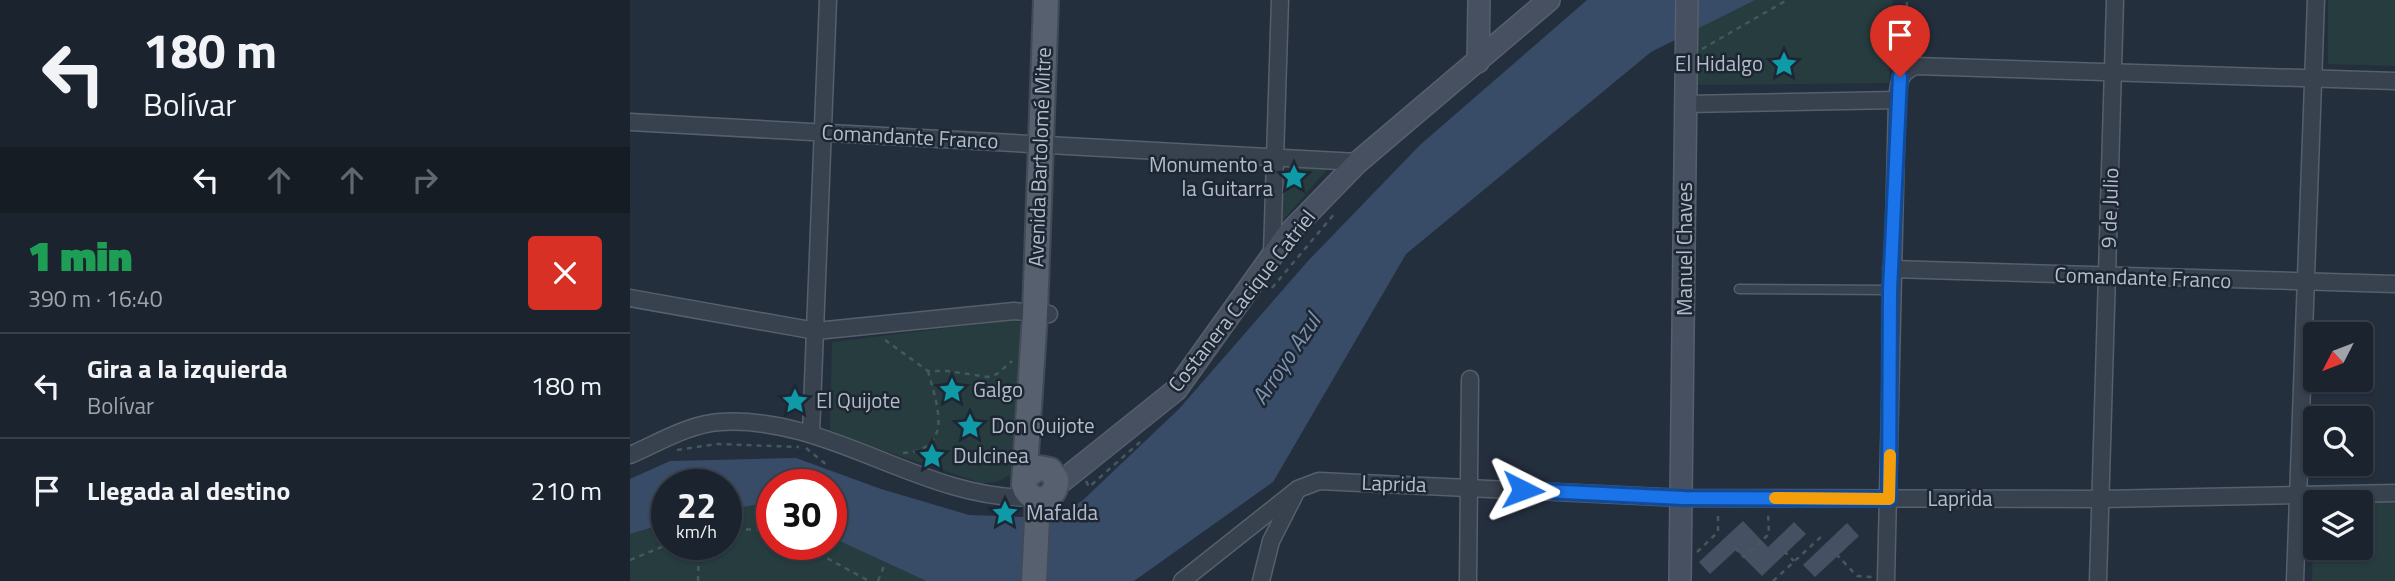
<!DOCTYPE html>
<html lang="es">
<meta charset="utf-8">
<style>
:root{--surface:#1b232e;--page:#242b36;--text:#f1f3f6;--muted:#a0a4aa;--line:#39404a}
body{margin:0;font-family:"Titillium Web",sans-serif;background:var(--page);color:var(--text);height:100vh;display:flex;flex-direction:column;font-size:26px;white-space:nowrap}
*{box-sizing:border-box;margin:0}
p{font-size:23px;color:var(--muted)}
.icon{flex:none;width:38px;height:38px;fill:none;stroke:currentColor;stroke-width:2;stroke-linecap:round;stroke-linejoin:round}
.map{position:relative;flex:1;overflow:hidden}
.drawer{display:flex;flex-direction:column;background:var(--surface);width:630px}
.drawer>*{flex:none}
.hud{background:#1b232e;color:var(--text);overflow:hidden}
.needle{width:46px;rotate:228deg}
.buttons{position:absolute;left:1673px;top:322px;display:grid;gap:14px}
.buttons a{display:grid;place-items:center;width:70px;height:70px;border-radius:7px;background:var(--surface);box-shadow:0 2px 5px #0004,0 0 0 2px var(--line);font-size:35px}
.speed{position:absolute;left:21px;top:469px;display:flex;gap:14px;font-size:35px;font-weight:700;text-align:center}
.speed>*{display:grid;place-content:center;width:91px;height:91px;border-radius:50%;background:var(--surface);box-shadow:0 2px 5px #0004,0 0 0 2px var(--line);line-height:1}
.speed small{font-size:18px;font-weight:400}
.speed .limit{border:10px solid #d22;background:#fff;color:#111}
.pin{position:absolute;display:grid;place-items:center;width:60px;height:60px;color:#fff;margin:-72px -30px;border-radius:50% 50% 50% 0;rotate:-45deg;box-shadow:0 0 7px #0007}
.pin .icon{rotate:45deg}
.me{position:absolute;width:77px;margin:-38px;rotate:93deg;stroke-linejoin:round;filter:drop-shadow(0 0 5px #0008)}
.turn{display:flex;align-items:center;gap:24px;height:147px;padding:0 28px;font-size:32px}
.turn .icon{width:91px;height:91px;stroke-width:2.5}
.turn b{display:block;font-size:49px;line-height:60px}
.lanes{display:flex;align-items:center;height:66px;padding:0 28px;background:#0003;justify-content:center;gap:35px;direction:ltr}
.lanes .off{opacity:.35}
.round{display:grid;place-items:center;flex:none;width:74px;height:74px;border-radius:7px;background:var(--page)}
.headline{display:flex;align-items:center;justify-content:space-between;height:119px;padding:0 28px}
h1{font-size:42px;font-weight:800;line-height:52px;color:#1e9e55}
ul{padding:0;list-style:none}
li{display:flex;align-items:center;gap:21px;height:105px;padding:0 28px;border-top:2px solid var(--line)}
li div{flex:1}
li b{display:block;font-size:26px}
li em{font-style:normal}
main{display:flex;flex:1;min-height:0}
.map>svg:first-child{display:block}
.green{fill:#263c3f;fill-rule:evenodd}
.water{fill:#394c67}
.building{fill:#455162}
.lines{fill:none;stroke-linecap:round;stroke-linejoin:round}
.lane-casing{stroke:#565f6c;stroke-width:11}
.street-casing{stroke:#565f6c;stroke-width:19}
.secondary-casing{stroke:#565f6c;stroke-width:24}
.primary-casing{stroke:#414a57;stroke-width:28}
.path{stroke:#44595c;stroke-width:2.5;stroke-dasharray:5 5;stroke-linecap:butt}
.lane{stroke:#38414e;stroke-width:8}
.street{stroke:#38414e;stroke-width:16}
.secondary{stroke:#465061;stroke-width:21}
.primary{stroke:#56606e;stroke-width:24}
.route-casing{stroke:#114b97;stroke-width:18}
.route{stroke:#1a73e8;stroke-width:12}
.slow{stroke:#f59e0b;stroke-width:12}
.labels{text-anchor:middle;stroke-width:5;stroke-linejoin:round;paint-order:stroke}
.poi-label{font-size:21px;fill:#b4bcc9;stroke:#1d2633;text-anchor:start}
.street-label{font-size:21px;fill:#b4bcc9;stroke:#1d2633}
.water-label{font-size:23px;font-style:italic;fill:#7c92b1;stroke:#1d2633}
</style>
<main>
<section class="drawer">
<div class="hud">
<div class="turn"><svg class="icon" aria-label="left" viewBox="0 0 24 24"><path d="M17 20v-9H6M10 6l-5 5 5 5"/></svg><div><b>180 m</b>Bolívar</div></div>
<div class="lanes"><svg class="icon" aria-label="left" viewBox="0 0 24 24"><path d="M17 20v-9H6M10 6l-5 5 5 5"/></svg><svg class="icon off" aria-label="ahead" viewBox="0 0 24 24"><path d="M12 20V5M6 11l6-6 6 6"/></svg><svg class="icon off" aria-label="ahead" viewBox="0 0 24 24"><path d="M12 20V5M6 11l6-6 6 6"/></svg><svg class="icon off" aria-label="right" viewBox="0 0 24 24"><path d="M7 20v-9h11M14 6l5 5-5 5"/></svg></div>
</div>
<div class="headline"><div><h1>1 min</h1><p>390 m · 16:40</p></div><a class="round" style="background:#d93025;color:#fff"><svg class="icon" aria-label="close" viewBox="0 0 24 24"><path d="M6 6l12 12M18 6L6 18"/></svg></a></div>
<ul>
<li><svg class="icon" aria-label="left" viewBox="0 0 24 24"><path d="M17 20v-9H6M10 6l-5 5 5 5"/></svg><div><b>Gira a la izquierda</b><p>Bolívar</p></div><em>180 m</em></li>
<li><svg class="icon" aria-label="arrive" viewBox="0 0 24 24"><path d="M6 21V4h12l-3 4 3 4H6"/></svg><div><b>Llegada al destino</b></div><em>210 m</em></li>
</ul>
</section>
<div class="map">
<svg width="1765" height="581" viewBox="0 0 1765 581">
<rect width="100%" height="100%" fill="#242f3e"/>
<g class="green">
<path d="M 1125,0 L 1263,0 L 1259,83 L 1067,85 L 1068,28 Z"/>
<path d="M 1698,0 L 1765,0 L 1765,66 L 1698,64 Z"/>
<path d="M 660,167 L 698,168 L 650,224 L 653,173 Z"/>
<path d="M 383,320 L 399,325 L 390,470 L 367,482 L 351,483 L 200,433 L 202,342 Z"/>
<path d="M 1765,501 L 1765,581 L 1682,581 L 1684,502 ZM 1685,502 L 1731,502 L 1731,548 L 1685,548 Z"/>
<path d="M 129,504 L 142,510 L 142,544 L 201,544 L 201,537 L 296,581 L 0,581 L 0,534 L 37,523 L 37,544 L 96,544 L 96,510 Z"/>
</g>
<path class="water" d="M 957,0 L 1125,0 L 1021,52 L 776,254 L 643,482 L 504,581 L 296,581 L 201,537 L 201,485 L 142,485 L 142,510 L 129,504 L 96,510 L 96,485 L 37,485 L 37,523 L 0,534 L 0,479 L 40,461 L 166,458 L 251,489 L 339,515 L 422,518 L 452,501 L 549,409 L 678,261 L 790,145 Z"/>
<g class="building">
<path d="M 1113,521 L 1138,547 L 1164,522 L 1176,534 L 1132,576 L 1106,550 L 1080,574 L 1069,562 Z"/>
<path d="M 1217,523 L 1229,536 L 1185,577 L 1173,565 Z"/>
</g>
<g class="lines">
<g class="lane-casing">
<path id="lane" d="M 1109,289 L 1260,290"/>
</g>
<g class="street-casing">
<g id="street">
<path d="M 1055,104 L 1267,100"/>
<path d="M 0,122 L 728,162"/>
<path d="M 642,255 L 650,0"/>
<path d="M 1261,269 L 1765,284"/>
<path d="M 0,298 L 186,331 L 384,311 L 419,314"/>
<path d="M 181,433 L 198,0"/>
<path d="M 0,455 C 28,443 59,424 90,422 C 200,415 289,499 402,498"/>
<path d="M 552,581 L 668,489 L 689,481 L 1053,498 L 1471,499 L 1765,493"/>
<path d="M 631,581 L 641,541 L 665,494"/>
<path d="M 838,581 L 840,379"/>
<path d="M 1256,581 L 1267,100 C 1269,83 1268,73 1286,66 L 1765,81"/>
<path d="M 1468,581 L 1485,0"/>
<path d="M 1665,581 L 1686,0"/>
</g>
</g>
<g class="secondary-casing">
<g id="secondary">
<path d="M 848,62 L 849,0"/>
<path d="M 426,486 L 546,390 L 657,235 L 728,162 L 919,0"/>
<path d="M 1050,581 L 1057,0"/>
</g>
</g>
<g class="primary-casing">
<g id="primary">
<path d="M 396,476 L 409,468 L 420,470 L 426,479 C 428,502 400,507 394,485 L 405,314 L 416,0"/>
<path d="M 404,581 L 408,500"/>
</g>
</g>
<g class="path">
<path d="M 1072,49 L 1157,0"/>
<path d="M 1275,57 L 1277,0"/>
<path d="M 642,288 L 705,213"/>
<path d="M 255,340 L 298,371 L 317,371 L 358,377 L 367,374 L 382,361"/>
<path d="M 176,448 L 198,466"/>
<path d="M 47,450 L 87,444 L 169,447"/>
<path d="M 273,453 C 325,449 307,405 298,371"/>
<path d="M 456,481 L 459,487 L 510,442"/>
<path d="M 96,529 L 142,530"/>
<path d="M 171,544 L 239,581"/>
<path d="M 1105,548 L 1114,557 L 1139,534 L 1138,512"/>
<path d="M 1154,551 L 1164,561"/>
<path d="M 1067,552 L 1088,532 L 1088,512"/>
<path d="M 1206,554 L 1227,576 L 1242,577"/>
<path d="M 0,560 L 39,544"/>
<path d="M 68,581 L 69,544"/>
<path d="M 248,581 L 254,566"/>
<path d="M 1143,581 L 1193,535"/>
</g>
<use href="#lane" class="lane"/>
<use href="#street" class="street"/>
<use href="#secondary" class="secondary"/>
<use href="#primary" class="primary"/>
</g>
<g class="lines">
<g class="route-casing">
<path id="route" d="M 893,490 L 1053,498 L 1259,499 L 1260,290 L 1270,77"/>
</g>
<use href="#route" class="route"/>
<path class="slow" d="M 1145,498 L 1259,499 L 1260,455"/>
</g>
<defs>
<g id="sight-bare" transform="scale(2.1)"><path d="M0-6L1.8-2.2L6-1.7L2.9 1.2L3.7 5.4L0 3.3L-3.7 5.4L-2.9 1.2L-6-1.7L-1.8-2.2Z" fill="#0f9aa8" stroke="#1d2633" stroke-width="2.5" paint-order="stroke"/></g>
</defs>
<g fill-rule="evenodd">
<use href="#sight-bare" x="1154" y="64"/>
<use href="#sight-bare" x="664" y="177"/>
<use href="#sight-bare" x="322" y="390"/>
<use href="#sight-bare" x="165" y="401"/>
<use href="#sight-bare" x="340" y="426"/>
<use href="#sight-bare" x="302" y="456"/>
<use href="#sight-bare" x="375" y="513"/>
</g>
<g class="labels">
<g class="poi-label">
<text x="1133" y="71" text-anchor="end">El Hidalgo</text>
<text x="643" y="172" text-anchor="end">Monumento a<tspan x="643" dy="24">la Guitarra</tspan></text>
<text x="343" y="397">Galgo</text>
<text x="186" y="408">El Quijote</text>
<text x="361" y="433">Don Quijote</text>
<text x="323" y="463">Dulcinea</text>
<text x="396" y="520">Mafalda</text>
</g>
<g class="street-label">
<text transform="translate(280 137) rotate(3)" y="7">Comandante Franco</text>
<text transform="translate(410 157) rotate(-88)" y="7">Avenida Bartolomé Mitre</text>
<text transform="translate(1480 208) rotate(-88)" y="7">9 de Julio</text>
<text transform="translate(1055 249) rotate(-90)" y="7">Manuel Chaves</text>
<text transform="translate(1513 278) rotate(2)" y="7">Comandante Franco</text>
<text transform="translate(612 301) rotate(-52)" y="7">Costanera Cacique Catriel</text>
<text transform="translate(764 484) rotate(2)" y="7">Laprida</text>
<text x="1330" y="506">Laprida</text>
</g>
<g class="water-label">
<text transform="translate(656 359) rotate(-56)" y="8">Arroyo Azul</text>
</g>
</g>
</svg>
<div class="buttons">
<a><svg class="needle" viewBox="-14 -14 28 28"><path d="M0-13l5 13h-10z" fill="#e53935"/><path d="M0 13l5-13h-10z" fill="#a0a4aa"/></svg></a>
<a><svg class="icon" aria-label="search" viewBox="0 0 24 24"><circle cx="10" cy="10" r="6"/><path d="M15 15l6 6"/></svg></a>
<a><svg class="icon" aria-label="layers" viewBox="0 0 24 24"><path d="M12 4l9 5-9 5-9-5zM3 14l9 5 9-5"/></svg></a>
</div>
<div class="speed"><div>22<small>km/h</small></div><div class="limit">30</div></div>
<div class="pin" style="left:1270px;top:77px;background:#d93025"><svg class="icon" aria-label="arrive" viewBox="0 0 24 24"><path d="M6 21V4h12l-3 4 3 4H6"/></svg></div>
<svg class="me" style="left:893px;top:490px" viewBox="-20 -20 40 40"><path d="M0-17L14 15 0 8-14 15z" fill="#1a73e8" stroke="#fff" stroke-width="4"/></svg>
</div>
</main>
